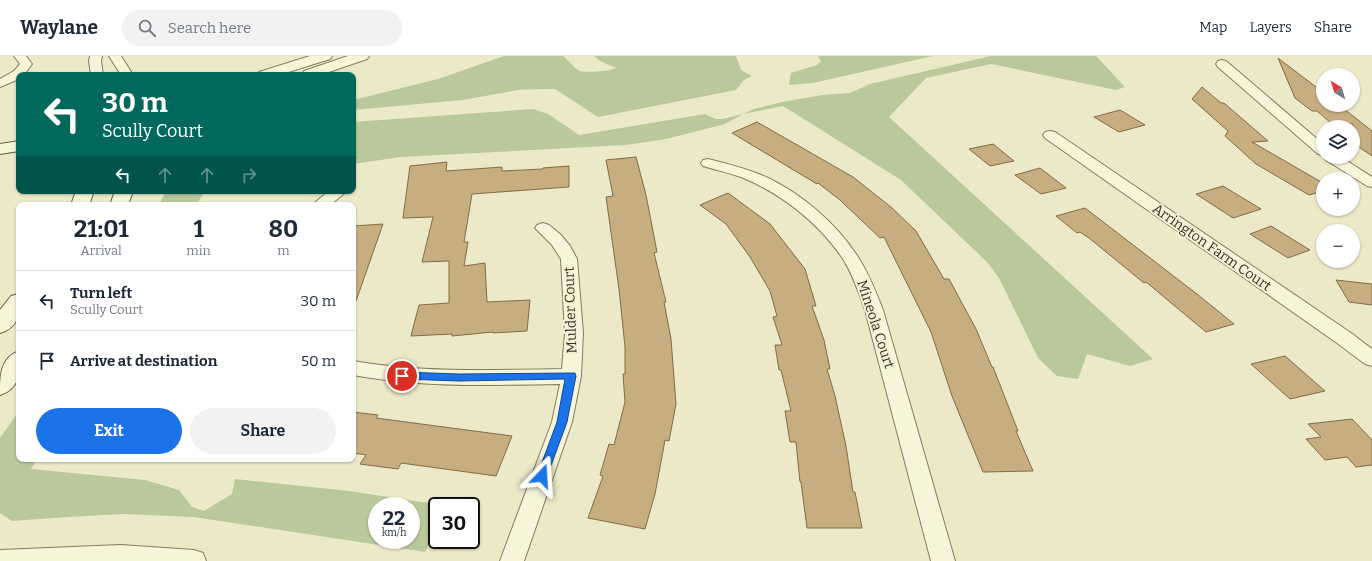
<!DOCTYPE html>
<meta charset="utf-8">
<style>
:root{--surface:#fff;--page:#f2f2f3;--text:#1f2937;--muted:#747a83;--line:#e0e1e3;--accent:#1a73e8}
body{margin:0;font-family:Bitter,serif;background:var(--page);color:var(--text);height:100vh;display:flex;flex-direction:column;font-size:15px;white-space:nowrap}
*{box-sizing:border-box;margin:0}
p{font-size:13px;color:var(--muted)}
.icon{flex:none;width:22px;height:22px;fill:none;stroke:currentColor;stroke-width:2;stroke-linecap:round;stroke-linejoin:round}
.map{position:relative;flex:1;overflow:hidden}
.sheet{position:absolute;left:16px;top:146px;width:340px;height:260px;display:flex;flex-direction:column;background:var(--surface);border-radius:8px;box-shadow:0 1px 3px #0004}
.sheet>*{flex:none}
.hud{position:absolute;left:16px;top:16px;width:340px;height:122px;border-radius:8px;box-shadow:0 1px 3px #0004;background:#00695c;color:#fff;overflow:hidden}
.needle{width:26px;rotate:322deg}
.controls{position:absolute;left:1316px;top:12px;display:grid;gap:8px}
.controls a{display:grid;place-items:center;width:44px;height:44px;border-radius:50%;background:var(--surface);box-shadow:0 1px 3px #0004;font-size:20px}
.speed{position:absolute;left:368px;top:441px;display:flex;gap:8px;font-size:20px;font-weight:700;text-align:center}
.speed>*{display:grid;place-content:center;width:52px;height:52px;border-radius:50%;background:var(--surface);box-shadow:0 1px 3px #0004;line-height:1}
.speed small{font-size:10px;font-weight:400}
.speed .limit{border:2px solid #111;border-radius:6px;background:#fff;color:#111}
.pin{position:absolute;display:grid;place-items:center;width:34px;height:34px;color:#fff;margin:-17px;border:2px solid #fff;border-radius:50%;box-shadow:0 1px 4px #0007}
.me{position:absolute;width:44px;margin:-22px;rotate:20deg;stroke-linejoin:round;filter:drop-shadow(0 0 3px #0008)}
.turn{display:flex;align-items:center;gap:14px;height:84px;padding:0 20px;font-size:18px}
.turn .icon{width:52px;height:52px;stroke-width:2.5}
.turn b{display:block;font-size:28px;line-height:34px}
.lanes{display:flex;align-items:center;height:38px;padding:0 20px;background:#0003;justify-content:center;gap:20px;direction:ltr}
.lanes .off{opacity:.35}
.eta{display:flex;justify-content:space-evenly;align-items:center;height:68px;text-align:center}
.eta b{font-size:24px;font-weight:700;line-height:28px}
.cta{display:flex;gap:8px;margin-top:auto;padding:8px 20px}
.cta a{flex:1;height:46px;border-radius:24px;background:var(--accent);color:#fff;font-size:16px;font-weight:700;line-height:46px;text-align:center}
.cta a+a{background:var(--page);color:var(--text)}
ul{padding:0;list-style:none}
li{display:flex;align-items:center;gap:12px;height:60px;padding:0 20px;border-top:1px solid var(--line)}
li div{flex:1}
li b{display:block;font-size:15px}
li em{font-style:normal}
header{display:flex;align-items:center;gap:24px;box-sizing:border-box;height:56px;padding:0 20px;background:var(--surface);border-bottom:1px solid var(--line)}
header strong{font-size:19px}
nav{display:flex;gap:22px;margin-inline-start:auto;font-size:14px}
.search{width:280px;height:36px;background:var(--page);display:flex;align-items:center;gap:10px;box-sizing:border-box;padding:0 14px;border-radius:22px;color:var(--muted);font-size:15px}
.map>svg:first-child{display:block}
.green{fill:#b9c99c;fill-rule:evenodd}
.building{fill:#c6ae80;stroke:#836c45}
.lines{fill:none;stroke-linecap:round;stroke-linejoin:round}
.minor-casing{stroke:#867c5e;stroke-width:2}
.tertiary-casing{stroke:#867c5e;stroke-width:2}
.secondary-casing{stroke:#685d41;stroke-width:2}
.minor{fill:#f6f5da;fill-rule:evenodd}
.tertiary{fill:#f6f5da;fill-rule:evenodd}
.secondary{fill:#f6f5da;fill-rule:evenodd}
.route{fill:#1a73e8;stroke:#114b97}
.labels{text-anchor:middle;stroke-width:4;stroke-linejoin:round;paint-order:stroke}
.street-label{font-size:14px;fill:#373120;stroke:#f3f2d6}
</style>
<header>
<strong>Waylane</strong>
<div class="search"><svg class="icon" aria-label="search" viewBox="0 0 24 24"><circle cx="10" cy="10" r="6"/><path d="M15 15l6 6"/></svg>Search here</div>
<nav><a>Map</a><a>Layers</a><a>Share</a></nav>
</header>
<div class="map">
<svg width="1372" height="505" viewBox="0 0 1372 505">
<rect width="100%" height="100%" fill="#ebe9c7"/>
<g class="green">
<path d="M 504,0 L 563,0 C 569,4 573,12 580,15 C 586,17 611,15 616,12 L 600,5 L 594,0 L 736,0 L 741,14 L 752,20 L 744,24 L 736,34 L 598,61 L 555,33 L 541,33 L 518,34 L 463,44 L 353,54 L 353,44 L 438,23 Z"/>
<path d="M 818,0 L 933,0 L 813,27 L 789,29 L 791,17 L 817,9 L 821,5 Z"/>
<path d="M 991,0 L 1096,0 L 1125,31 L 1116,34 L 991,8 L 926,22 L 889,61 L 1153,303 L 1130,310 L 1087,298 L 1078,323 L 1057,320 L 1038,302 L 1000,224 L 988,207 L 901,124 L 783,50 L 743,58 L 725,68 L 666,83 L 626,89 L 401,101 L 353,108 L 353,66 L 533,53 L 548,58 L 579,79 L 705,58 L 716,63 L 723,63 L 743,58 L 754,53 L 782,46 L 822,39 L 850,37 L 870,28 Z"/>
<path d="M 166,135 L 205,135 L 196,149 L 159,149 Z"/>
<path d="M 19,355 L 19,403 L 37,403 L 31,413 L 145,424 L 179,434 L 192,451 L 204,455 L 232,438 L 235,423 L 349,435 L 441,449 L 437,450 L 437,471 L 425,496 L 194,461 L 124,458 L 68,461 L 12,465 L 0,457 L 0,382 ZM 377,450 L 411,450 L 411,484 L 377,484 Z"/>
</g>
<g class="building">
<path d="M 1278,2 L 1320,34 L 1323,41 L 1323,49 L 1339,49 L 1372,75 L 1372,100 L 1353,87 L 1353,68 L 1332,68 L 1317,55 L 1312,55 L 1295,42 Z"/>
<path d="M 1202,31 L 1221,47 L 1224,47 L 1268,85 L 1252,86 L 1323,127 L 1323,135 L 1309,139 L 1256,108 L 1225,80 L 1228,75 L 1192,43 Z"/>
<path d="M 1120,54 L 1145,69 L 1119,76 L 1094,61 Z"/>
<path d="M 757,66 L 853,121 L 891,151 L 916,175 L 944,223 L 949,223 L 976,273 L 992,311 L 993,311 L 1018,375 L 1016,375 L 1033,415 L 983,416 L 952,340 L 931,276 L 884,181 L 880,182 L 840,144 L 818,127 L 817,128 L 732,77 Z"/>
<path d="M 993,88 L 1014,105 L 990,110 L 969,93 Z"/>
<path d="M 636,101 L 646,139 L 657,196 L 654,197 L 666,246 L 664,246 L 671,283 L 676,348 L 669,385 L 665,384 L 655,438 L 645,473 L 588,462 L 603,420 L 600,419 L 609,388 L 614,389 L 625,346 L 623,318 L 625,318 L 625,291 L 619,233 L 606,141 L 613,140 L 606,104 Z"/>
<path d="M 447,106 L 446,115 L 502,111 L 502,115 L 543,113 L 543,112 L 569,110 L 569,131 L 472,138 L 464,186 L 468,186 L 464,210 L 485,207 L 487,246 L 530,244 L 527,275 L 493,277 L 493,276 L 452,280 L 452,278 L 411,280 L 419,249 L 449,247 L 449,205 L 422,206 L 433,161 L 403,162 L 410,110 Z"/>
<path d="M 1040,112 L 1066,132 L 1041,138 L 1015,119 Z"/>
<path d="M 1223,130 L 1261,153 L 1233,162 L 1196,138 Z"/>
<path d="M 728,137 L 770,168 L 805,213 L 816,250 L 812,250 L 824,284 L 830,313 L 827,313 L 835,340 L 846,390 L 853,436 L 855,436 L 862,472 L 807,472 L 801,426 L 800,426 L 796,386 L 790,386 L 785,355 L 791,355 L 781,314 L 779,314 L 775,289 L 782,289 L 773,261 L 777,260 L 770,235 L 750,201 L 726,168 L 700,149 Z"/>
<path d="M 1085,152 L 1197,238 L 1234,268 L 1206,276 L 1146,226 L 1144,227 L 1089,182 L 1080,176 L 1077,177 L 1056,160 Z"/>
<path d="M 383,168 L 356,245 L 353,245 L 353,170 Z"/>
<path d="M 1271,170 L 1310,194 L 1288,202 L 1250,178 Z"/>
<path d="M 1336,224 L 1372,228 L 1372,249 L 1349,246 Z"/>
<path d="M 1285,300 L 1325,335 L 1290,343 L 1251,308 Z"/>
<path d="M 353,356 L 378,359 L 376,362 L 512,380 L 496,420 L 401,407 L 398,413 L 360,408 L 366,399 L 353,397 Z"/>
<path d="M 1352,363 L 1372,384 L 1372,409 L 1356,411 L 1347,401 L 1325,404 L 1306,383 L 1321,381 L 1308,368 Z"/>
</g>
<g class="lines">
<g class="minor-casing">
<g id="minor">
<path d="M 14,0 L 26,0 L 32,8 L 24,19 L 19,19 L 19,23 L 0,31 L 0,23 L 14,15 L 20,8 Z"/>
<path d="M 90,0 L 102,0 L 101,5 L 103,19 L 91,19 L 89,5 Z"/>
<path d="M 109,0 L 121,0 L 133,19 L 121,19 Z"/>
<path d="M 1222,4 L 1226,5 L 1323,88 L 1323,99 L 1318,98 L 1218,11 L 1216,8 L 1218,5 Z"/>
<path d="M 1050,75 L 1055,76 L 1351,277 L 1372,293 L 1372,310 L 1365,308 L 1337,287 L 1045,82 L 1043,79 L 1045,76 Z"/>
<path d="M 1324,101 L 1341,101 L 1372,121 L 1372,131 L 1367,130 L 1326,104 Z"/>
<path d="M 708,103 C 728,108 748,113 766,121 C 802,138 837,168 858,201 C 869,218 876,236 883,254 L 955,505 L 931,505 L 865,254 C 859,237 853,219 843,203 C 820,168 781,137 741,121 C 729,117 716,114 703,110 L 701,107 L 703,104 Z"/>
<path d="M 329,135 L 347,135 L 330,149 L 312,149 Z"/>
<path d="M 543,167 L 549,169 L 561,179 L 570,190 L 577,203 L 583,277 L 581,320 L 572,366 L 524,505 L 500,505 L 552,366 L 560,328 C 490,329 422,332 353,319 L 353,305 C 422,317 491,314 562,313 L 565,277 L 561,203 L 552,189 L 535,172 L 537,169 Z"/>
<path d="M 121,489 L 194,494 L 203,497 L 206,505 L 0,505 L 0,494 Z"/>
</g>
</g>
<g class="tertiary-casing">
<g id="tertiary">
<path d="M 310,0 L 332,0 L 330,3 L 279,19 L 257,19 L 259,16 Z"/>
<path d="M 348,0 L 369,0 L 367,3 L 320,19 L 302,18 L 304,15 Z"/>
</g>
</g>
<g class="secondary-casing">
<g id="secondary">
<path d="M 19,85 L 19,95 L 0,98 L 0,88 Z"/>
<path d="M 76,135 L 94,135 L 89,149 L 71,149 Z"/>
<path d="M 115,135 L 133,135 L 128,149 L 110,149 Z"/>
<path d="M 19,238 C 19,255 21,271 0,277 L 0,254 L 11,240 Z"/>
<path d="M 19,295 C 19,314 22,332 0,339 C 0,320 0,302 19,295 Z"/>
</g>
</g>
<use href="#minor" class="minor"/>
<use href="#tertiary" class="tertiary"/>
<use href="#secondary" class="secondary"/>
</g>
<path class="route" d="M 402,316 L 459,318 L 575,317 L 576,320 L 567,366 L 546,423 L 542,425 L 538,423 L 537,420 L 557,366 L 565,323 L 459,325 L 402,323 L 399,322 L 397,320 L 399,317 Z"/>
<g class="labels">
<g class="street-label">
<text transform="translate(1212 191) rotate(35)" y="5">Arrington Farm Court</text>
<text transform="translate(570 254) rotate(-92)" y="5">Mulder Court</text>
<text transform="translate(876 268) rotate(72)" y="5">Mineola Court</text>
</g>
</g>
</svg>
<div class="controls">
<a><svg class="needle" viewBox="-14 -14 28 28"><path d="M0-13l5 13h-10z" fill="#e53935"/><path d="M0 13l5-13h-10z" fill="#747a83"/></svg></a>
<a><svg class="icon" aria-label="layers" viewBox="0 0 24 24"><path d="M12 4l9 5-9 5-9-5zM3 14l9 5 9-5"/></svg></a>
<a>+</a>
<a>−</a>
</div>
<div class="speed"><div>22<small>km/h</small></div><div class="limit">30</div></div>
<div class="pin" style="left:402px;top:320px;background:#d93025"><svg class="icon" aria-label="arrive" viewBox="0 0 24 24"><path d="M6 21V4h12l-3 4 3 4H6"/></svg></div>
<svg class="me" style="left:542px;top:420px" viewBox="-20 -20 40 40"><path d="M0-17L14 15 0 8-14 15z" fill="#1a73e8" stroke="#fff" stroke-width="4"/></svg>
<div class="hud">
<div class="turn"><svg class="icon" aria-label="left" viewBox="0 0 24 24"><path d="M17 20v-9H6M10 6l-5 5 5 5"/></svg><div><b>30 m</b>Scully Court</div></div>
<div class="lanes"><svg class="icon" aria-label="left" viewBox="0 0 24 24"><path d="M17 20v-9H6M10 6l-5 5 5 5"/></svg><svg class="icon off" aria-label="ahead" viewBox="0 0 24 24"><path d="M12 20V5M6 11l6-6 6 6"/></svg><svg class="icon off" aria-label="ahead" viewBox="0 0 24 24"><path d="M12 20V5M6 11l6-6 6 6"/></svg><svg class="icon off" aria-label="right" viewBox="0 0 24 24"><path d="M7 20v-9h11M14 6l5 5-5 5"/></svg></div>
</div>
<section class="sheet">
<div class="eta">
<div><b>21:01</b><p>Arrival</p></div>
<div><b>1</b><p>min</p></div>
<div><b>80</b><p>m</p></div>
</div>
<ul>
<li><svg class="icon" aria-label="left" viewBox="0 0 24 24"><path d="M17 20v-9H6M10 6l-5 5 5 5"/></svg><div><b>Turn left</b><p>Scully Court</p></div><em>30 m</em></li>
<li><svg class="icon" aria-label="arrive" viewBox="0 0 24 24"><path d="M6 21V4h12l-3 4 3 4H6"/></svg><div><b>Arrive at destination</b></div><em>50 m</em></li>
</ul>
<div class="cta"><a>Exit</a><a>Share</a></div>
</section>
</div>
